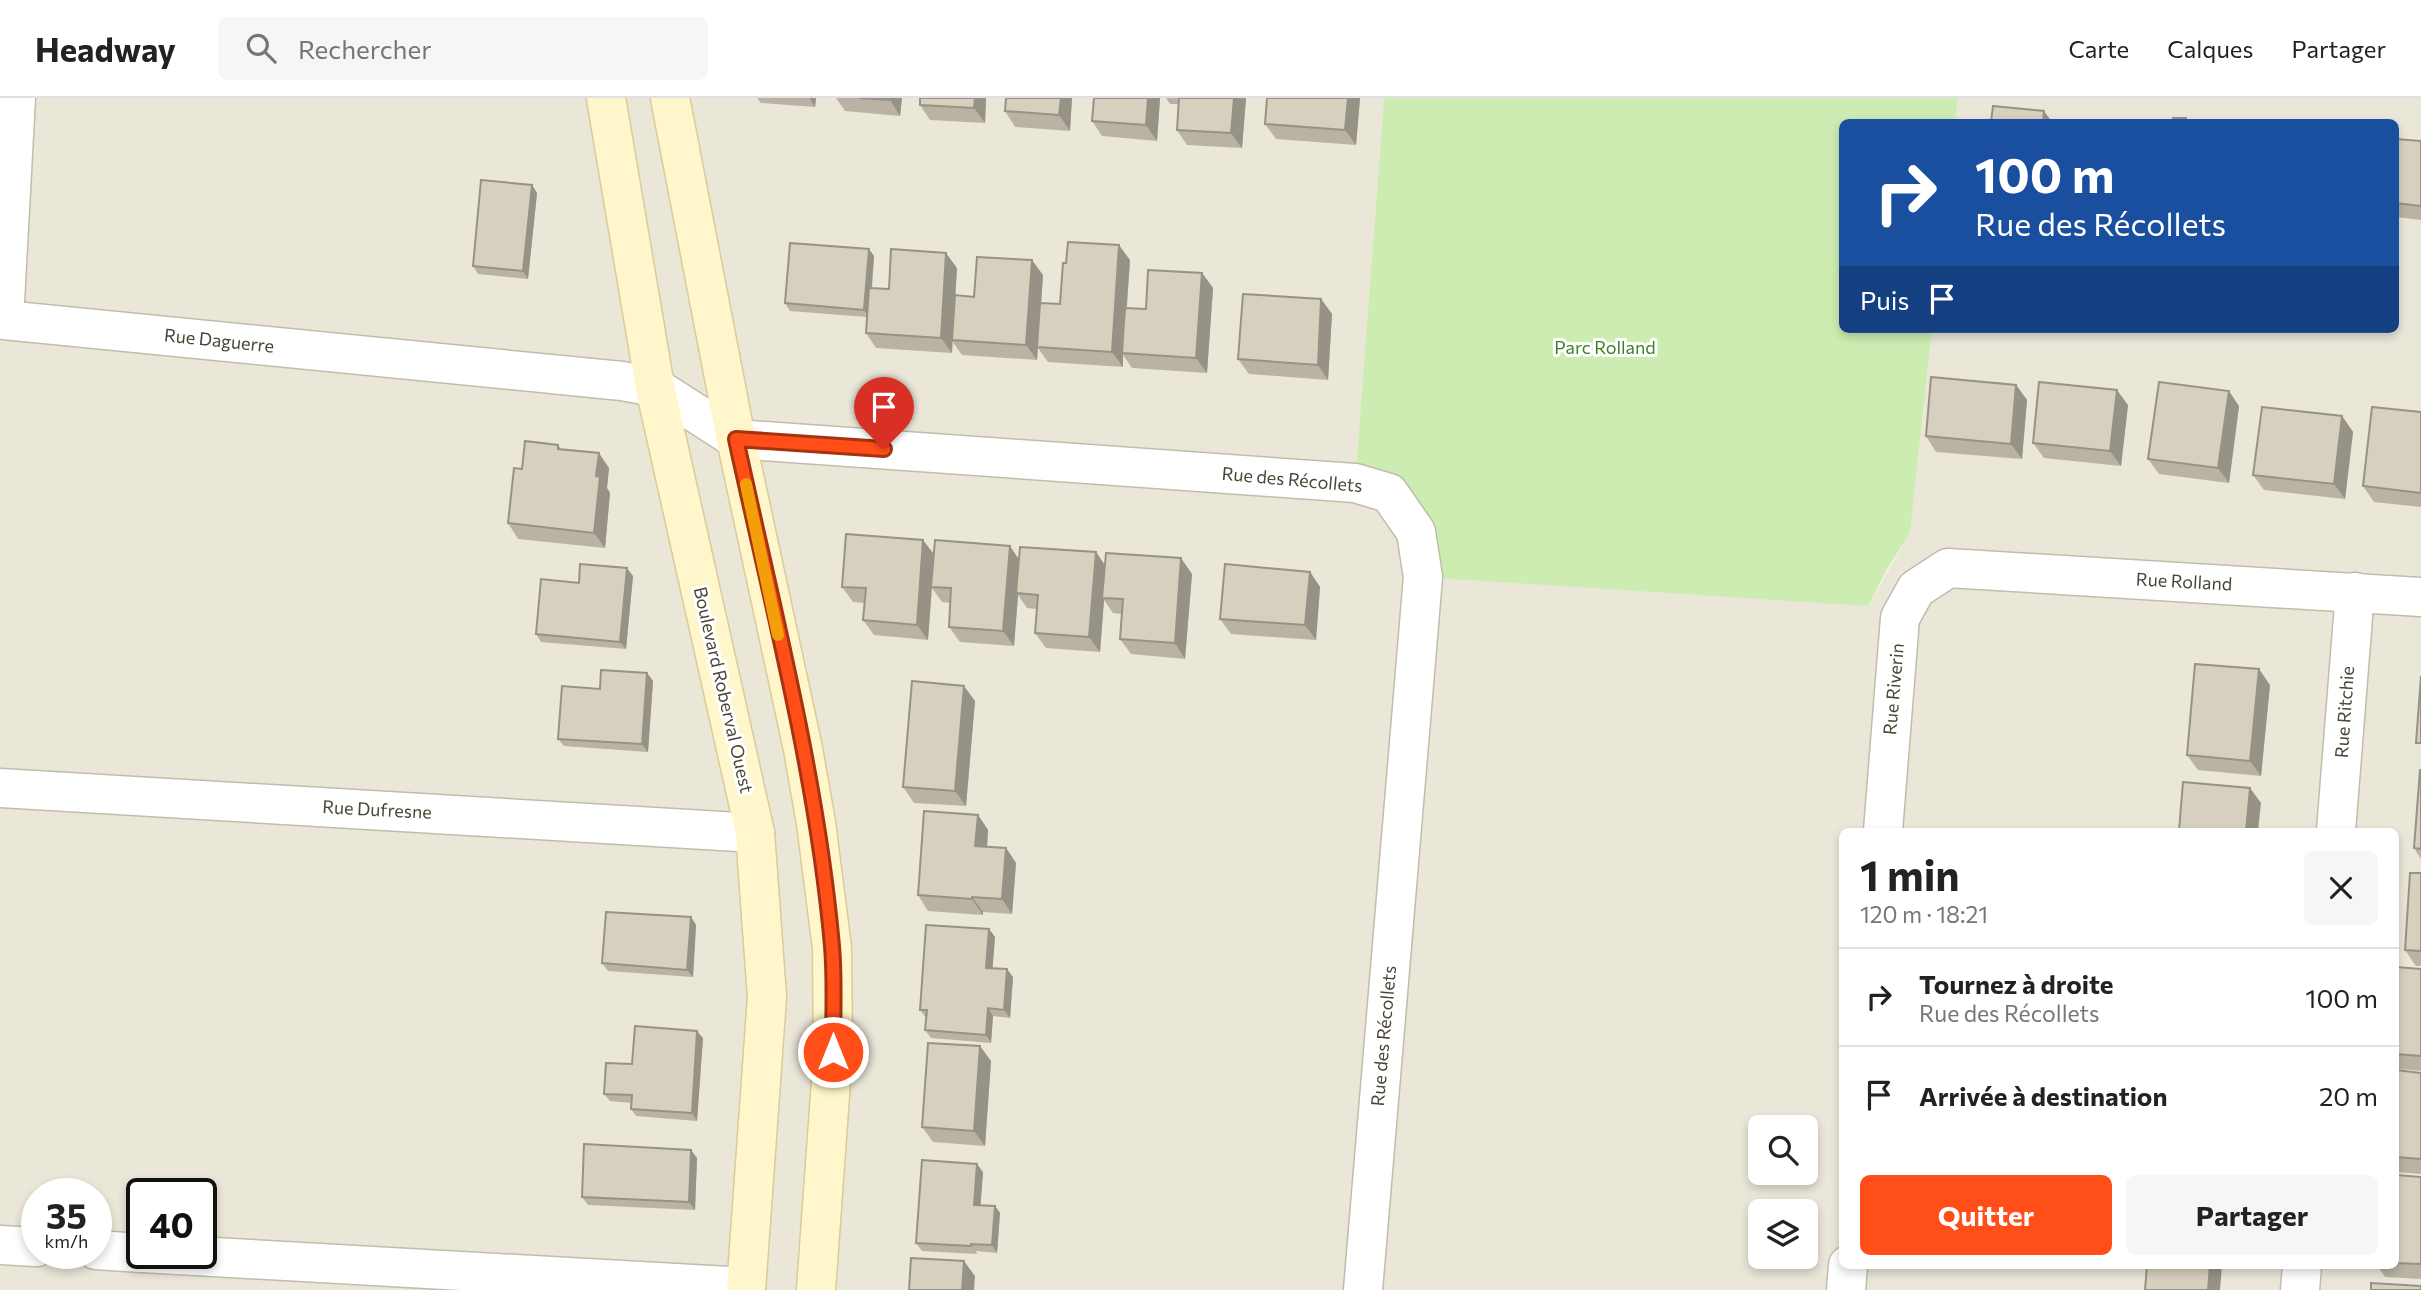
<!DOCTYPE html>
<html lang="fr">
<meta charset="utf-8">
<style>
:root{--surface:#fff;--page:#f6f6f6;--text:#222;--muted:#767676;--line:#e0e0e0;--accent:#ff4e18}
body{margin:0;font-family:Commissioner,sans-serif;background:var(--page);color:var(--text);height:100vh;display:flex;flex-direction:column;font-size:26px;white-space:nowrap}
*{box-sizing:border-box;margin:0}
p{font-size:23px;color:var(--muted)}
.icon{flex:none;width:38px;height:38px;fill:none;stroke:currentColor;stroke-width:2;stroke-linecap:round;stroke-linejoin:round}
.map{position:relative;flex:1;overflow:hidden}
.panel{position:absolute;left:1839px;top:730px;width:560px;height:441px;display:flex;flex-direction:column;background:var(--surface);border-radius:10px;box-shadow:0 4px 10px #0003}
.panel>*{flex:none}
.guide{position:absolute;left:1839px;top:21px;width:560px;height:214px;border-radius:10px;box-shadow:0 4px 10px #0003;background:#1a4fa0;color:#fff;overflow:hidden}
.tools{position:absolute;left:1748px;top:1017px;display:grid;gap:14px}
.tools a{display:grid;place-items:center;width:70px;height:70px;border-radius:10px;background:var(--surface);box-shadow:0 4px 10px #0003;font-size:35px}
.speed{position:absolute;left:21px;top:1080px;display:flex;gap:14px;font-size:35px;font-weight:700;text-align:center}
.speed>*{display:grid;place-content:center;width:91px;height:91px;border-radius:50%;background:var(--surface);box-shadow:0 4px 10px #0003;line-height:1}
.speed small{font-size:18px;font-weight:400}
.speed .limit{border:4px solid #111;border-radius:10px;background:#fff;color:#111}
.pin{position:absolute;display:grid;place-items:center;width:60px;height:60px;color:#fff;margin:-72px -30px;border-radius:50% 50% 50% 0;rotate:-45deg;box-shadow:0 0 7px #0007}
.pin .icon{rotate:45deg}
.me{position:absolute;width:77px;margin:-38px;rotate:0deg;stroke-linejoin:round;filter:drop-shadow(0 0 5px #0008)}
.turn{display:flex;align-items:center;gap:24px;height:147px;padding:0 21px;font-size:32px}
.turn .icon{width:91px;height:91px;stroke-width:2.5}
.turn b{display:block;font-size:49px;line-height:60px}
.then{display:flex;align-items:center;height:66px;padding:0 21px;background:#0003;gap:14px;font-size:26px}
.round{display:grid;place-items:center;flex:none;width:74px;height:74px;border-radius:10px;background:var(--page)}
.headline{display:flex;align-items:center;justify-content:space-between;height:119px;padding:0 21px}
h1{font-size:42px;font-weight:700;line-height:52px}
.action{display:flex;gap:14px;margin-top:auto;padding:14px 21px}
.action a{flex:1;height:80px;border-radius:10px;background:var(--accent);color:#fff;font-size:28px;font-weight:700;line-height:80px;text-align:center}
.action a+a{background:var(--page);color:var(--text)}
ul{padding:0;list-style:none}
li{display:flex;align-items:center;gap:21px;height:98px;padding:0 21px;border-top:2px solid var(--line)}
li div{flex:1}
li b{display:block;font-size:26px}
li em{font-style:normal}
header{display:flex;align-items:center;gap:42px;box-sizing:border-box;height:98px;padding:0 35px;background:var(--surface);border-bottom:2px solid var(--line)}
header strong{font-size:33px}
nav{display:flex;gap:38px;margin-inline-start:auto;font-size:24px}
.search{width:490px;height:63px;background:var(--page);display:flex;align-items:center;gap:18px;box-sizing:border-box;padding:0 24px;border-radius:10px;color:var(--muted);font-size:26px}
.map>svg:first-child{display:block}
.residential{fill:#eae6d8;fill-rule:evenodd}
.green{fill:#cdecb1}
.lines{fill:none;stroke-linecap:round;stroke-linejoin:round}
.street-casing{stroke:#c2bcac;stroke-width:41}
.secondary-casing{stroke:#d8cc98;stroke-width:41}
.street{stroke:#fff;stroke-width:38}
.secondary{stroke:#fff7cb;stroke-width:38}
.wall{fill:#bab3a4}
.shaded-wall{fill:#979286}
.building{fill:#d8d0bf;stroke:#979286;stroke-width:2}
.route-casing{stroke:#a63310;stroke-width:18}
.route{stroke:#ff4e18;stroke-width:12}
.slow{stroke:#f59e0b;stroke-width:12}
.labels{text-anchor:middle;stroke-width:6;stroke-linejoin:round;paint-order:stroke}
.street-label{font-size:18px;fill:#4b4537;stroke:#fff}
.park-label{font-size:18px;fill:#418126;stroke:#fff}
</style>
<header>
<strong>Headway</strong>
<div class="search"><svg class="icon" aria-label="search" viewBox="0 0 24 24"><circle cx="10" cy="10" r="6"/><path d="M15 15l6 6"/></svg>Rechercher</div>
<nav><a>Carte</a><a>Calques</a><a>Partager</a></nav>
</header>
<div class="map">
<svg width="2421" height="1192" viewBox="0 0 2421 1192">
<rect width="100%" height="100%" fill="#f6f3ea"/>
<path class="residential" d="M 0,0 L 1384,0 L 1355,385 L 1868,508 L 1910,435 L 1932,231 L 2396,231 L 2396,24 L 1955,24 L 1958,0 L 2421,0 L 2421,1192 L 0,1192 ZM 1843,733 L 2396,733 L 2396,1167 L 1843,1167 ZM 1760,1029 L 1806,1029 L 1806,1074 L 1760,1074 ZM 37,1096 L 96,1096 L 96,1155 L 37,1155 ZM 142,1096 L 201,1096 L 201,1155 L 142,1155 ZM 1760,1113 L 1806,1113 L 1806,1158 L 1760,1158 Z"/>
<path class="green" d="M 1384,0 L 1958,0 L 1955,24 L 1843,24 L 1843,231 L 1932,231 L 1910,435 L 1887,471 L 1868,508 L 1423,479 L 1416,434 L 1355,385 Z"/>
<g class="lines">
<g class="street-casing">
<g id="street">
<path d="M 16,0 L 4,222 L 622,283 L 655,289 L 736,341 L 1355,385 L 1389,395 L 1416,434 L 1423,479 L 1363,1192"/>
<path d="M 0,690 L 755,735"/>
<path d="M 1883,733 L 1900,520 L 1916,491 L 1948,470 L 2421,499"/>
<path d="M 2336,733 L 2355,494"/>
<path d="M 0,1147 L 37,1149"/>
<path d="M 96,1152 L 142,1155"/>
<path d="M 143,1155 L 746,1189"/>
<path d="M 1846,1192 L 1848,1167"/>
<path d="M 2300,1192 L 2302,1167"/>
</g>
</g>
<g class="secondary-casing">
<g id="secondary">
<path d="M 606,0 L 655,289 L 755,735 L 767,899 L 746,1192"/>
<path d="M 670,0 L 736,341 L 803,651 L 816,725 L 832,850 L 833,955 L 816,1192"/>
</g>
</g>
<use href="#street" class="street"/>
<use href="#secondary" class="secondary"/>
</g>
<g class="wall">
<path d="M 757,0 L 816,0 L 815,9 L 761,5 Z"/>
<path d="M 836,0 L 902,0 L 900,18 L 845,13 Z"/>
<path d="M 920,0 L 986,0 L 985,25 L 930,22 L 920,7 Z"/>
<path d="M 1006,0 L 1072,0 L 1070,33 L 1015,29 L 1005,13 Z"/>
<path d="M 1160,0 L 1157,43 L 1102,38 L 1092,23 Z"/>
<path d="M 1166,0 L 1246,0 L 1242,50 L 1187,47 L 1177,32 L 1178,6 L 1170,6 Z"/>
<path d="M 1267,0 L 1360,0 L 1356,47 L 1276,41 L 1265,26 Z"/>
<path d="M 2396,41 L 2421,43 L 2421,122 L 2396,119 Z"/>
<path d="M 532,87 L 537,95 L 528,181 L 478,176 L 473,168 Z"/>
<path d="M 874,158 L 872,191 L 889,191 L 957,170 L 955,197 L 974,199 L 1043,177 L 1041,205 L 1060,206 L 1130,162 L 1127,210 L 1146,211 L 1202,175 L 1213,190 L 1207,275 L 1132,270 L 1123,257 L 1123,269 L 1048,264 L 1038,250 L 1037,262 L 962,257 L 952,243 L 952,255 L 876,250 L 866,235 L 867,219 L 790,213 L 785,205 Z"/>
<path d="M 1321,201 L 1332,216 L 1328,282 L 1249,276 L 1238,261 Z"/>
<path d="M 2016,287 L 2027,302 L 2022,361 L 1936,354 L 1926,338 Z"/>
<path d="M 2128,307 L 2121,368 L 2044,360 L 2033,345 Z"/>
<path d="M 2239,308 L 2229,385 L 2159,376 L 2148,361 Z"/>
<path d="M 2421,314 L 2421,409 L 2374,404 L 2363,388 Z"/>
<path d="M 2342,318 L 2353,334 L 2345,401 L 2264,392 L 2253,377 Z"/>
<path d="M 558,347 L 561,351 L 609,370 L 607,390 L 610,395 L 605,450 L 518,441 L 508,425 L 522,371 Z"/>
<path d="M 923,442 L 934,456 L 1019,462 L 1096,454 L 1105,467 L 1192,476 L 1185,561 L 1131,556 L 1120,541 L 1122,516 L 1113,515 L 1104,502 L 1100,554 L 1046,550 L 1035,535 L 1037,511 L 1027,510 L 1018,497 L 1014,548 L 960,544 L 949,529 L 951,505 L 942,504 L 932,490 L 928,542 L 874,537 L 863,522 L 865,505 L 853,504 L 842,489 Z"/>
<path d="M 1310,474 L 1320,489 L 1316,542 L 1231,536 L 1220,521 Z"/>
<path d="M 633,478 L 626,551 L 541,544 L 536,536 L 579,485 Z"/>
<path d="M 647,575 L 653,583 L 648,654 L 564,648 L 558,641 L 600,591 Z"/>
<path d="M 2270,587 L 2261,678 L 2198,672 L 2187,657 Z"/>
<path d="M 975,603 L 966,708 L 914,705 L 903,689 Z"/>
<path d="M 2421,672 L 2421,761 L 2414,750 Z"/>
<path d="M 978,717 L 988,732 L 987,749 L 1006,750 L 1016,765 L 1012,816 L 983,814 L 983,817 L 928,813 L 918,797 Z"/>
<path d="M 2421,775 L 2421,868 L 2416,868 L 2405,852 Z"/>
<path d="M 691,819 L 696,827 L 693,879 L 608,873 L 602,865 Z"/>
<path d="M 989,831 L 995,839 L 992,870 L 1013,879 L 1010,920 L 993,918 L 991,945 L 931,940 L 925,932 L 926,920 L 920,912 Z"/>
<path d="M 2396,869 L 2421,871 L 2421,973 L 2399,971 L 2396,967 Z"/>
<path d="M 703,940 L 697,1023 L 636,1018 L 631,1011 L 631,1005 L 610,1003 L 604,996 L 632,966 Z"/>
<path d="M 991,963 L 985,1048 L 933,1044 L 922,1029 Z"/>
<path d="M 2396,972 L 2421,975 L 2421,1076 L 2396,1074 Z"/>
<path d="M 697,1060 L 695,1112 L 588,1107 L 582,1099 Z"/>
<path d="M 983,1074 L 980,1107 L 995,1108 L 1000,1115 L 997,1155 L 976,1153 L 977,1156 L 922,1153 L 916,1145 Z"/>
<path d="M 2396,1077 L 2421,1079 L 2421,1181 L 2385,1179 L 2377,1167 L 2396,1167 Z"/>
</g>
<g class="shaded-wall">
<path d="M 810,0 L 816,0 L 815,9 L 810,1 Z"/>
<path d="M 890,0 L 902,0 L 900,18 L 890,2 Z"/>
<path d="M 975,0 L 986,0 L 985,25 L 974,10 Z"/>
<path d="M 1061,0 L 1072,0 L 1070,33 L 1059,17 Z"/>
<path d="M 1148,0 L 1160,0 L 1157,43 L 1146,27 Z"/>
<path d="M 1234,0 L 1246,0 L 1242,50 L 1231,35 Z"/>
<path d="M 1348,0 L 1360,0 L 1356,47 L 1345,32 Z"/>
<path d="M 2044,13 L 2052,24 L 2043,24 Z"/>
<path d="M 532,87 L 537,95 L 528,181 L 523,173 Z"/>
<path d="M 1119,147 L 1130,162 L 1123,255 L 1122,255 L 1123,257 L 1123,269 L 1112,254 Z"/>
<path d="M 869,151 L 874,158 L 869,220 L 864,212 Z"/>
<path d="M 946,155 L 957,170 L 952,255 L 941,240 Z"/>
<path d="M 1032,162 L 1043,177 L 1037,262 L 1026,247 Z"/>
<path d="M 1202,175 L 1213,190 L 1207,275 L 1196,260 Z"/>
<path d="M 1321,201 L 1332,216 L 1328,282 L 1318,267 Z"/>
<path d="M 2016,287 L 2027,302 L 2022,361 L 2011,346 Z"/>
<path d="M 2117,292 L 2128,307 L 2121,368 L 2110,353 Z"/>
<path d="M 2229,293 L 2239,308 L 2229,385 L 2218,370 Z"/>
<path d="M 2342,318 L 2353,334 L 2345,401 L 2334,386 Z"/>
<path d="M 599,355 L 609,370 L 607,390 L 610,395 L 605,450 L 594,435 L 596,378 Z"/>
<path d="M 923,442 L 934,457 L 928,542 L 917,527 Z"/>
<path d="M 1010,448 L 1020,463 L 1016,495 L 1018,497 L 1014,548 L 1003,533 Z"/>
<path d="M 1096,454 L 1106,469 L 1102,500 L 1104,502 L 1100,554 L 1089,539 Z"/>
<path d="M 1181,460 L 1192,476 L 1185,561 L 1175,545 Z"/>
<path d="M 627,470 L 633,478 L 626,551 L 620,544 Z"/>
<path d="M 1310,474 L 1320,489 L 1316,542 L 1305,527 Z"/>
<path d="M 2259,571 L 2270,587 L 2261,678 L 2250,663 Z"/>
<path d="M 647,575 L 653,583 L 648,654 L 642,646 Z"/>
<path d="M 964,588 L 975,603 L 966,708 L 955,693 Z"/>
<path d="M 2250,690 L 2261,705 L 2258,733 L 2246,733 Z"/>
<path d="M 978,717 L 988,732 L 986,763 L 975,748 Z"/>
<path d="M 1006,750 L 1016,765 L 1012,816 L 1002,801 Z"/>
<path d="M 972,799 L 983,814 L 983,817 L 972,801 Z"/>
<path d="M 691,819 L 696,827 L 693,879 L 687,872 Z"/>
<path d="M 989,831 L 995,839 L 992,878 L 986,870 Z"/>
<path d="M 1007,871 L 1013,879 L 1010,920 L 1004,912 Z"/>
<path d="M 988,910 L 993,918 L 991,945 L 986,937 Z"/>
<path d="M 697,933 L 703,940 L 697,1023 L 692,1015 Z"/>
<path d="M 980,948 L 991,963 L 985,1048 L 974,1033 Z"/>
<path d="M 691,1052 L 697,1060 L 695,1112 L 689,1104 Z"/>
<path d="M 977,1066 L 983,1074 L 980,1115 L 974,1107 Z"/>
<path d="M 995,1108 L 1000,1115 L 997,1155 L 992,1147 Z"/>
<path d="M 964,1163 L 975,1178 L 974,1192 L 962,1192 Z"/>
<path d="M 2210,1167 L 2222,1167 L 2220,1192 L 2208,1192 Z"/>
</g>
<g class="building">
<path d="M 859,0 L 890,0 L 890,2 Z"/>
<path d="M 920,0 L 975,0 L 974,10 L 920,7 Z"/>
<path d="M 1006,0 L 1061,0 L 1059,17 L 1005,13 Z"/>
<path d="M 1094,0 L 1148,0 L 1146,27 L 1092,23 Z"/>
<path d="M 1179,0 L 1234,0 L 1231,35 L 1177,32 Z"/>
<path d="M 1267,0 L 1348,0 L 1345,32 L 1265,26 Z"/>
<path d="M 1993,8 L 2044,13 L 2043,24 L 1991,24 Z"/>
<rect x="2173" y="20" width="13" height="4"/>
<path d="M 2396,41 L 2421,43 L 2421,108 L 2396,105 Z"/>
<path d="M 481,82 L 532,87 L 523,173 L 473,168 Z"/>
<path d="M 1068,144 L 1119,147 L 1112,254 L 1037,249 L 1040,205 L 1060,206 L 1063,165 L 1066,165 Z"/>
<path d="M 790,145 L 869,151 L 864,212 L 785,205 Z"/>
<path d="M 891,151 L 946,155 L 941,240 L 866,235 L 869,190 L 889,191 Z"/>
<path d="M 977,159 L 1032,162 L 1026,247 L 952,242 L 955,197 L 974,199 Z"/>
<path d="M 1148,172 L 1202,175 L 1196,260 L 1122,255 L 1125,210 L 1146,211 Z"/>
<path d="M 1243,196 L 1321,201 L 1318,267 L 1238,261 Z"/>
<path d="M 1931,279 L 2016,287 L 2011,346 L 1926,338 Z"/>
<path d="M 2039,284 L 2117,292 L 2110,353 L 2033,345 Z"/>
<path d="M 2159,284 L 2229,293 L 2218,370 L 2148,361 Z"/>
<path d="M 2262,309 L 2342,318 L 2334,386 L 2253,377 Z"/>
<path d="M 2372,309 L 2421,314 L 2421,395 L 2363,388 Z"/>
<path d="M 525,343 L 558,347 L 558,351 L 599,355 L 596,378 L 600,379 L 594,435 L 508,425 L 514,370 L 522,371 Z"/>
<path d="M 846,436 L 923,442 L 917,527 L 863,522 L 866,490 L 842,489 Z"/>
<path d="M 935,442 L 1010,448 L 1003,533 L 949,529 L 951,490 L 931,489 Z"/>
<path d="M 1020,449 L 1096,454 L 1089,539 L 1035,535 L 1038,497 L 1016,495 Z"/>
<path d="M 1106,455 L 1181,460 L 1175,545 L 1120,541 L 1123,501 L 1102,500 Z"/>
<path d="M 580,466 L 627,470 L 620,544 L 536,536 L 541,481 L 579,485 Z"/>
<path d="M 1225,466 L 1310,474 L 1305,527 L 1220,521 Z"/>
<path d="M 2195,566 L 2259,571 L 2250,663 L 2187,657 Z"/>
<path d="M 601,572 L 647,575 L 642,646 L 558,641 L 562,588 L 600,591 Z"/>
<path d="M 2421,578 L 2421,645 L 2416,645 Z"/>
<path d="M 912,583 L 964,588 L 955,693 L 903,689 Z"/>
<path d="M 2420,672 L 2421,672 L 2421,751 L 2414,750 Z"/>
<path d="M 2183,684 L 2250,690 L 2246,733 L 2179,733 Z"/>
<path d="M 924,713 L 978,717 L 975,748 L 1006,750 L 1002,801 L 972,799 L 972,801 L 918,797 Z"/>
<path d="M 2410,775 L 2421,775 L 2421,853 L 2405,852 Z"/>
<path d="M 606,814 L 691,819 L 687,872 L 602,865 Z"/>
<path d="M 926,827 L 989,831 L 986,870 L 1007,871 L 1004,912 L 988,910 L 986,937 L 925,932 L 927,912 L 920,912 Z"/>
<path d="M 2396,869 L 2421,871 L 2421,958 L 2396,956 Z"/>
<path d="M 635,928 L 697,933 L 692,1015 L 631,1011 L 632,997 L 604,996 L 606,965 L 632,966 Z"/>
<path d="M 928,945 L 980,948 L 974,1033 L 922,1029 Z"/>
<path d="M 2396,972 L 2421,975 L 2421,1061 L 2396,1059 Z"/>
<path d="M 584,1046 L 691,1052 L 689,1104 L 582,1099 Z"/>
<path d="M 922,1062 L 977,1066 L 974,1107 L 995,1108 L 992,1147 L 971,1146 L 971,1148 L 916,1145 Z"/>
<path d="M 2396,1077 L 2421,1079 L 2421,1166 L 2396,1165 Z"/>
<path d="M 911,1160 L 964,1163 L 962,1192 L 909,1192 Z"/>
<path d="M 2147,1167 L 2210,1167 L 2208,1192 L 2145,1192 Z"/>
<path d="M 2371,1185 L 2421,1188 L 2421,1192 L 2371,1192 Z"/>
</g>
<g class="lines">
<g class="route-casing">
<path id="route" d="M 833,954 C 833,919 835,883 832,848 C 817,677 772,508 736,341 L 884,351"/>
</g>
<use href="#route" class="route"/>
<path class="slow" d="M 746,386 L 778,537"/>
</g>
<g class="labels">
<g class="street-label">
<text transform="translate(219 243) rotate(6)" y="6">Rue Daguerre</text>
<text transform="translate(1292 382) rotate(5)" y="6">Rue des Récollets</text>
<text transform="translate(2184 484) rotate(3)" y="6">Rue Rolland</text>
<text transform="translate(1894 591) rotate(-85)" y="6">Rue Riverin</text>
<text transform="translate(723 592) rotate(77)" y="6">Boulevard Roberval Ouest</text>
<text transform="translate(2345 614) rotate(-86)" y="6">Rue Ritchie</text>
<text transform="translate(377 712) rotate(3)" y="6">Rue Dufresne</text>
<text transform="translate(1384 938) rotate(-85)" y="6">Rue des Récollets</text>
</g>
<g class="park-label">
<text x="1605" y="256">Parc Rolland</text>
</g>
</g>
</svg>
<div class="tools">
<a><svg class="icon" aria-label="search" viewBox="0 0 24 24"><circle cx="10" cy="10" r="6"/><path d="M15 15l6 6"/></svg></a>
<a><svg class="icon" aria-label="layers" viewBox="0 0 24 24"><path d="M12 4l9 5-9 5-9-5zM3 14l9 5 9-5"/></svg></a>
</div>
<div class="speed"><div>35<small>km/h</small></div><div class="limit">40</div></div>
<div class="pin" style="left:884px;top:351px;background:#d93025"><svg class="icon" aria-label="arrive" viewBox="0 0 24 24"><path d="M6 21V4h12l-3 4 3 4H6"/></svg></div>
<svg class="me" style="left:833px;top:954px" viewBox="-20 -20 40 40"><circle r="17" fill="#ff4e18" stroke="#fff" stroke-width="3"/><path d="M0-11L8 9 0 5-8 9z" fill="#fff"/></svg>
<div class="guide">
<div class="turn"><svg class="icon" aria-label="right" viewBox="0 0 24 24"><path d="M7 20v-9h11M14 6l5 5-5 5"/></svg><div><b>100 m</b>Rue des Récollets</div></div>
<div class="then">Puis<svg class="icon" aria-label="arrive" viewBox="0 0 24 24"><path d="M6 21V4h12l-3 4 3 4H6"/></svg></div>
</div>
<section class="panel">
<div class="headline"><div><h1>1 min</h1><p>120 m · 18:21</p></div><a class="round"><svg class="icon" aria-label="close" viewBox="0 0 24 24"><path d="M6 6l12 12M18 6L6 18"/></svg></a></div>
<ul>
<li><svg class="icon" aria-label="right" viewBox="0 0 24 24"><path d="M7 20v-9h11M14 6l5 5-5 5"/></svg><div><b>Tournez à droite</b><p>Rue des Récollets</p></div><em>100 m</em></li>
<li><svg class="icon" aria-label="arrive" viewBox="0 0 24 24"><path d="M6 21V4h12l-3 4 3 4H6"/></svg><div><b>Arrivée à destination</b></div><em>20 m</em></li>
</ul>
<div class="action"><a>Quitter</a><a>Partager</a></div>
</section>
</div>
